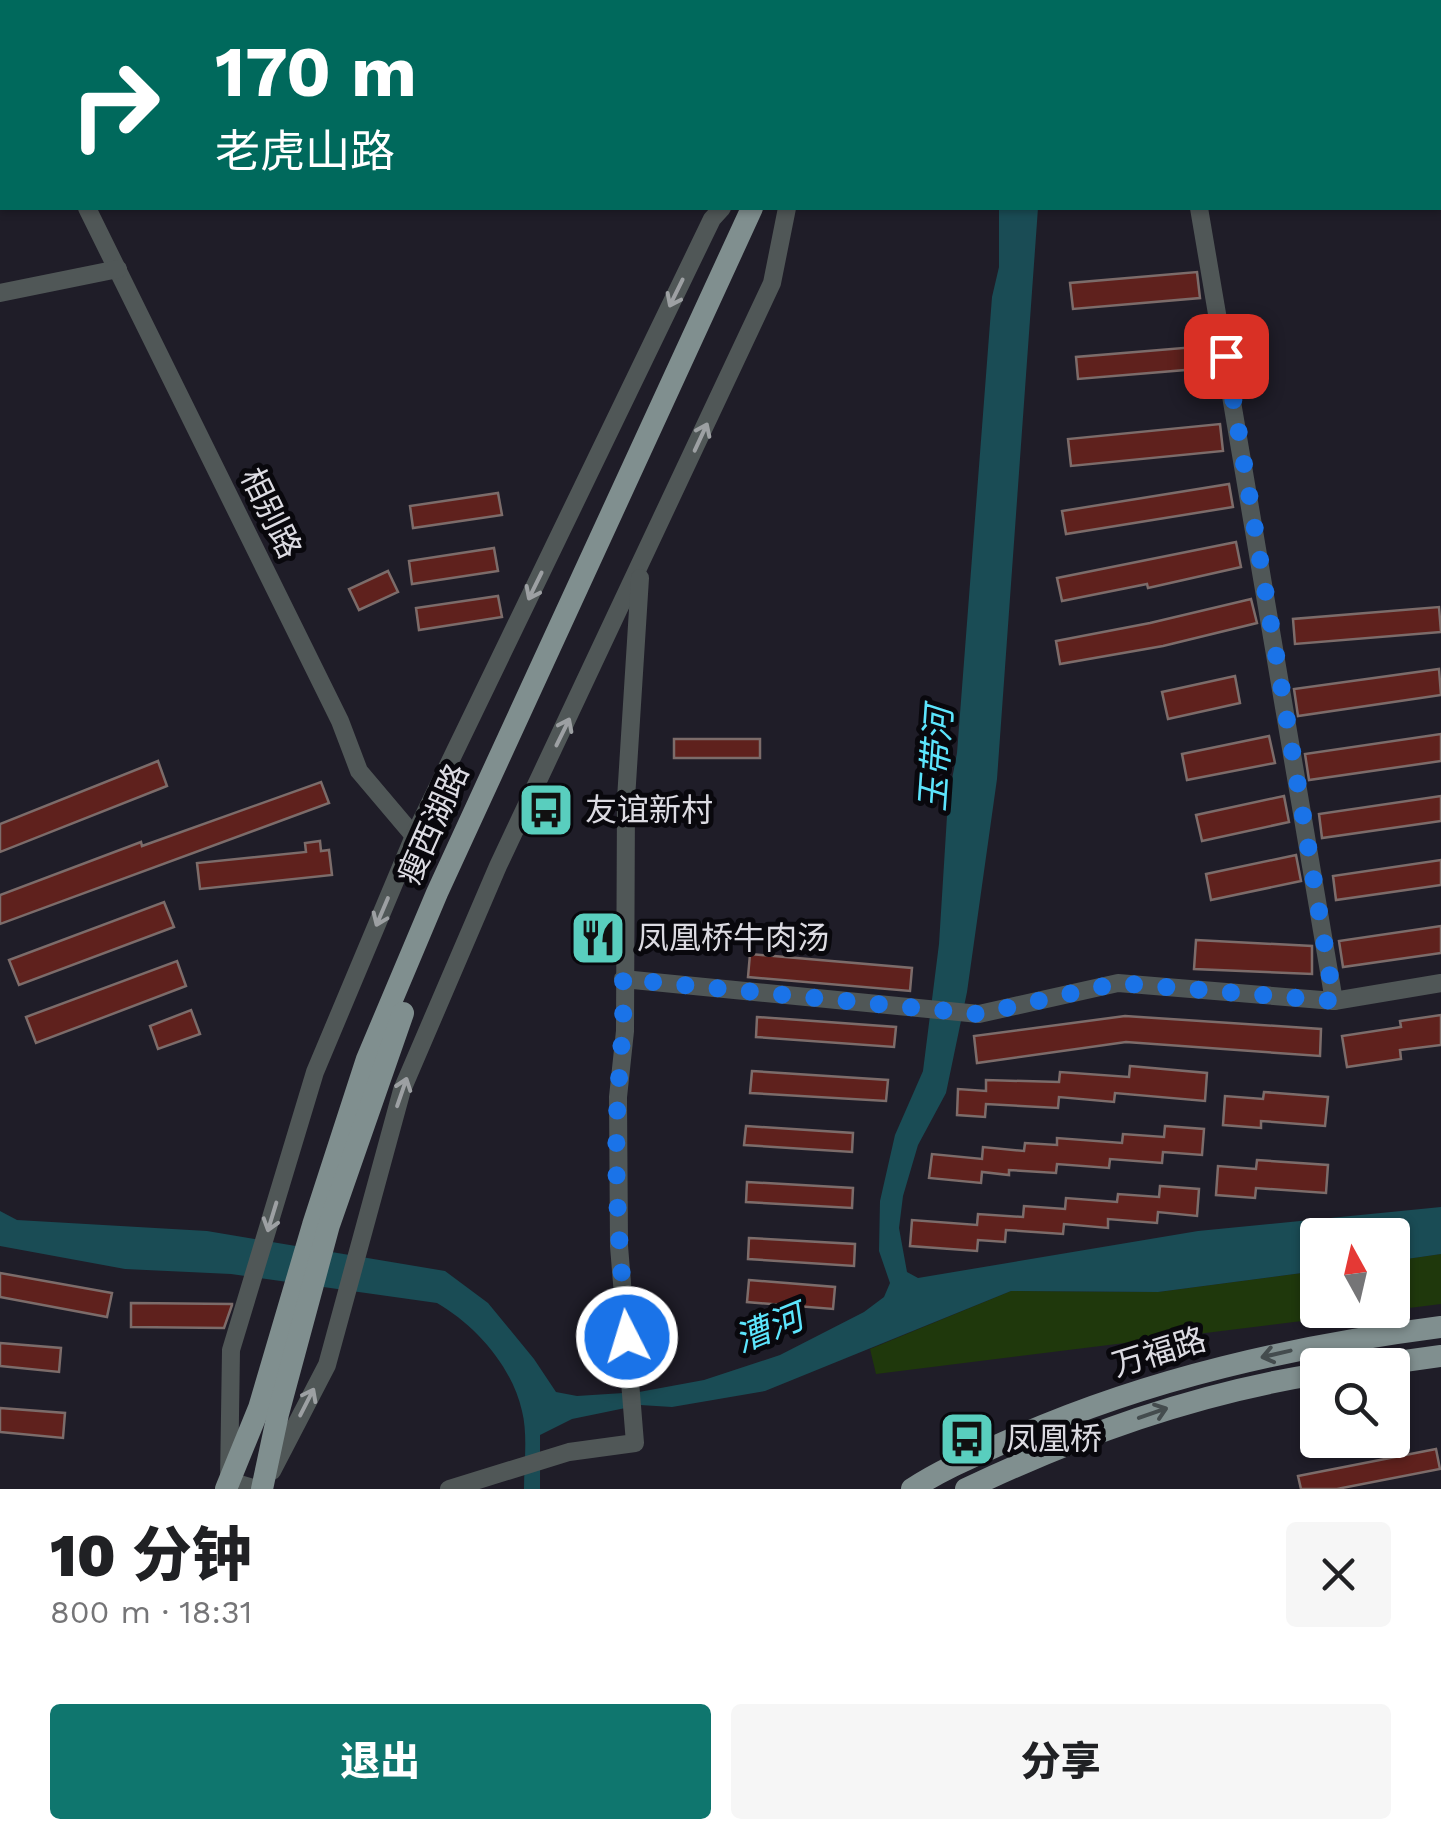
<!DOCTYPE html>
<html lang="zh">
<meta charset="utf-8">
<style>
:root{--surface:#fff;--page:#f6f6f6;--text:#202124;--muted:#757577;--accent:#0f766e}
body{margin:0;font-family:"Work Sans","Noto Sans SC",sans-serif;background:var(--page);color:var(--text);height:100vh;display:flex;flex-direction:column;font-size:38px;white-space:nowrap}
*{box-sizing:border-box;margin:0}
p{font-size:32px;color:var(--muted)}
.icon{flex:none;width:55px;height:55px;fill:none;stroke:currentColor;stroke-width:2;stroke-linecap:round;stroke-linejoin:round}
.map{position:relative;height:1489px;overflow:hidden}
.drawer{display:flex;flex-direction:column;background:var(--surface);flex:1}
.drawer>*{flex:none}
.hud{position:absolute;left:0px;top:0px;width:1442px;height:210px;box-shadow:0 2px 8px #0004;background:#00695c;color:#fff;overflow:hidden}
.needle{width:65px;rotate:352deg}
.buttons{position:absolute;left:1300px;top:1218px;display:grid;gap:20px}
.buttons a{display:grid;place-items:center;width:110px;height:110px;border-radius:10px;background:var(--surface);box-shadow:0 2px 8px #0004;font-size:50px}
.pin{position:absolute;display:grid;place-items:center;width:85px;height:85px;color:#fff;margin:-42px;border-radius:20px;box-shadow:0 5px 15px #0006}
.me{position:absolute;width:110px;margin:-55px;rotate:355deg;stroke-linejoin:round;filter:drop-shadow(0 0 8px #0008)}
.turn{display:flex;align-items:center;gap:35px;height:210px;padding:0 50px;font-size:45px}
.turn .icon{width:130px;height:130px;stroke-width:2.5}
.turn b{display:block;font-size:70px;line-height:85px}
.round{display:grid;place-items:center;flex:none;width:105px;height:105px;border-radius:10px;background:var(--page)}
.summary{display:flex;align-items:center;justify-content:space-between;height:170px;padding:0 50px}
h1{font-size:60px;font-weight:800;line-height:75px}
.action{display:flex;gap:20px;margin-top:auto;padding:20px 50px}
.action a{flex:1;height:115px;border-radius:10px;background:var(--accent);color:#fff;font-size:40px;font-weight:800;line-height:115px;text-align:center}
.action a+a{background:var(--page);color:var(--text)}
.map>svg:first-child{display:block}
.green{fill:#1f380c}
.water{fill:#1a4c55}
.building{fill:#5f211d;stroke:#7c6c6a;stroke-width:2.5}
.lines{fill:none;stroke-linecap:round;stroke-linejoin:round}
.minor{stroke:#505757;stroke-width:18}
.major{stroke:#808f8f;stroke-width:22}
.oneway{stroke:#9da0a3}
.oneway2{stroke:#444c4e}
.route{stroke:#1a73e8;stroke-width:18;stroke-dasharray:0 32.4}
.labels{text-anchor:middle;stroke-width:10;stroke-linejoin:round;paint-order:stroke}
.street-label{font-size:32px;fill:#dcdbe2;stroke:#09080d}
.poi-label{font-size:32px;fill:#dcdbe2;stroke:#09080d;text-anchor:start}
.water-label{font-size:35px;font-style:italic;fill:#5ce5fd;stroke:#09080d}
</style>
<div class="map">
<svg width="1441" height="1489" viewBox="0 0 1441 1489">
<rect width="100%" height="100%" fill="#1f1d28"/>
<g class="green">
<path d="M 1441,1254 L 1441,1304 L 1393,1310 L 1392,1261 Z"/>
<path d="M 1317,1271 L 1318,1310 L 1390,1310 L 876,1374 L 870,1349 L 1011,1291 L 1158,1292 Z"/>
</g>
<path class="water" d="M 999,208 L 1038,208 L 997,779 L 967,992 L 946,1093 L 918,1145 L 903,1196 L 899,1228 L 907,1272 L 918,1278 L 1198,1231 L 1441,1207 L 1441,1254 L 1393,1261 L 1392,1235 L 1318,1235 L 1317,1271 L 1158,1292 L 1011,1291 L 765,1391 L 672,1407 L 640,1405 L 572,1419 L 540,1435 L 540,1489 L 524,1489 C 524,1464 528,1435 522,1411 C 512,1366 475,1325 437,1303 L 231,1274 L 125,1269 L 0,1246 L 0,1211 L 17,1220 L 207,1231 L 445,1271 L 488,1303 L 534,1359 L 556,1392 L 577,1396 L 639,1392 L 704,1380 L 780,1355 L 864,1312 L 884,1297 L 890,1283 L 879,1251 L 880,1201 L 895,1135 L 923,1071 L 939,944 L 948,800 L 957,753 L 992,297 L 999,267 Z"/>
<g class="building">
<path d="M 1197,272 L 1200,298 L 1073,309 L 1070,283 Z"/>
<path d="M 1207,346 L 1209,368 L 1078,379 L 1076,357 Z"/>
<path d="M 1220,424 L 1223,451 L 1071,466 L 1068,439 Z"/>
<path d="M 1229,484 L 1233,507 L 1066,534 L 1062,511 Z"/>
<path d="M 498,493 L 502,515 L 413,528 L 410,506 Z"/>
<path d="M 1236,542 L 1241,567 L 1148,588 L 1147,584 L 1062,601 L 1057,578 Z"/>
<path d="M 494,548 L 498,571 L 412,584 L 409,561 Z"/>
<path d="M 388,571 L 398,592 L 359,610 L 349,589 Z"/>
<path d="M 498,596 L 502,617 L 419,630 L 416,608 Z"/>
<path d="M 1251,599 L 1257,623 L 1163,646 L 1060,664 L 1056,641 L 1150,623 Z"/>
<path d="M 1439,607 L 1441,632 L 1295,644 L 1293,619 Z"/>
<path d="M 1439,669 L 1441,695 L 1298,716 L 1294,689 Z"/>
<path d="M 1235,676 L 1240,703 L 1168,719 L 1162,692 Z"/>
<path d="M 1441,734 L 1441,761 L 1309,780 L 1305,754 Z"/>
<path d="M 1269,736 L 1275,763 L 1187,780 L 1182,754 Z"/>
<rect x="674" y="739" width="86" height="19"/>
<path d="M 158,761 L 167,786 L 0,852 L 0,824 Z"/>
<path d="M 321,782 L 329,803 L 0,924 L 0,895 L 141,842 L 142,846 Z"/>
<path d="M 1284,796 L 1289,822 L 1202,841 L 1196,815 Z"/>
<path d="M 1441,796 L 1441,821 L 1322,838 L 1319,814 Z"/>
<path d="M 320,841 L 321,851 L 329,850 L 332,875 L 200,889 L 197,863 L 306,852 L 305,843 Z"/>
<path d="M 1296,855 L 1301,881 L 1211,900 L 1206,874 Z"/>
<path d="M 1441,860 L 1441,885 L 1336,900 L 1333,876 Z"/>
<path d="M 164,902 L 174,927 L 19,985 L 9,960 Z"/>
<path d="M 1441,926 L 1441,953 L 1343,967 L 1339,941 Z"/>
<path d="M 1196,940 L 1312,946 L 1312,974 L 1194,969 Z"/>
<path d="M 750,954 L 912,968 L 910,991 L 748,977 Z"/>
<path d="M 177,961 L 186,986 L 36,1043 L 26,1017 Z"/>
<path d="M 191,1010 L 200,1034 L 158,1049 L 150,1026 Z"/>
<path d="M 1441,1015 L 1441,1045 L 1400,1050 L 1401,1059 L 1347,1067 L 1342,1036 L 1401,1027 L 1400,1021 Z"/>
<path d="M 1125,1016 L 1321,1029 L 1320,1056 L 1126,1042 L 977,1063 L 974,1036 Z"/>
<path d="M 757,1017 L 896,1027 L 894,1047 L 756,1037 Z"/>
<path d="M 1130,1066 L 1207,1073 L 1205,1101 L 1115,1093 L 1114,1102 L 1059,1097 L 1058,1108 L 986,1104 L 985,1117 L 957,1115 L 958,1089 L 986,1091 L 986,1080 L 1059,1082 L 1060,1072 L 1129,1077 Z"/>
<path d="M 752,1071 L 888,1080 L 886,1101 L 750,1093 Z"/>
<path d="M 1264,1092 L 1328,1097 L 1325,1126 L 1261,1121 L 1261,1128 L 1223,1125 L 1225,1096 L 1263,1099 Z"/>
<path d="M 746,1126 L 853,1133 L 852,1152 L 744,1145 Z"/>
<path d="M 1165,1126 L 1204,1129 L 1202,1155 L 1163,1152 L 1162,1163 L 1110,1159 L 1109,1168 L 1057,1164 L 1056,1173 L 1009,1170 L 1009,1175 L 982,1172 L 981,1183 L 929,1178 L 932,1154 L 982,1159 L 983,1147 L 1024,1151 L 1025,1143 L 1057,1145 L 1057,1138 L 1122,1143 L 1123,1134 L 1164,1137 Z"/>
<path d="M 1257,1160 L 1328,1165 L 1326,1193 L 1256,1188 L 1255,1198 L 1216,1195 L 1218,1166 L 1256,1169 Z"/>
<path d="M 747,1182 L 853,1188 L 852,1208 L 746,1202 Z"/>
<path d="M 1160,1186 L 1199,1189 L 1197,1216 L 1158,1212 L 1157,1223 L 1108,1219 L 1108,1228 L 1064,1224 L 1063,1234 L 1006,1230 L 1005,1242 L 978,1240 L 977,1251 L 910,1246 L 912,1220 L 977,1225 L 978,1214 L 1023,1217 L 1024,1206 L 1065,1209 L 1066,1198 L 1117,1202 L 1118,1194 L 1159,1197 Z"/>
<path d="M 749,1238 L 855,1244 L 854,1266 L 748,1259 Z"/>
<path d="M 0,1273 L 112,1293 L 107,1317 L 0,1297 Z"/>
<path d="M 749,1280 L 835,1287 L 833,1309 L 747,1302 Z"/>
<path d="M 131,1303 L 232,1304 L 232,1305 L 224,1328 L 131,1327 Z"/>
<path d="M 0,1343 L 61,1348 L 59,1372 L 0,1366 Z"/>
<path d="M 0,1408 L 65,1413 L 63,1438 L 0,1432 Z"/>
<path d="M 1436,1449 L 1440,1469 L 1337,1489 L 1301,1489 L 1298,1476 Z"/>
</g>
<g class="lines">
<g class="minor">
<path d="M 1170,0 L 1171,2"/>
<path d="M 0,29 L 2,35"/>
<path d="M 87,208 L 340,721 L 359,771 L 414,836"/>
<path d="M 1199,208 L 1334,1001"/>
<path d="M 0,293 L 118,269"/>
<path d="M 623,979 L 979,1014 L 1118,983 L 1334,1001 L 1441,983"/>
<path d="M 272,1471 L 327,1365 L 402,1090 L 498,866 L 772,283 L 787,208"/>
<path d="M 256,1489 L 229,1481 L 231,1350 L 315,1072 L 414,836 L 712,219 L 722,208"/>
<path d="M 449,1489 L 569,1452 L 635,1443 L 619,1246 L 618,1097 L 625,1031 L 626,799 L 640,578"/>
</g>
<g class="major">
<path d="M 834,2 L 835,0"/>
<path d="M 863,2 L 864,0"/>
<path d="M 891,2 L 894,0"/>
<path d="M 1376,1365 L 1441,1356"/>
<path d="M 226,1489 L 259,1408 L 313,1225 L 367,1059 L 437,893 L 752,208"/>
<path d="M 262,1489 L 278,1414 L 329,1225 L 403,1013"/>
<path d="M 912,1489 C 944,1468 979,1454 1014,1438 C 1150,1378 1294,1346 1441,1327"/>
<path d="M 966,1489 C 1080,1435 1193,1394 1318,1374"/>
</g>
</g>
<defs><path id="oneway-shaft" d="M-6 0H5M1.5-3L5.5 0L1.5 3" fill="none" stroke-width="1.6" stroke-linecap="round" stroke-linejoin="round" transform="scale(2.5)"/></defs>
<g class="oneway">
<use href="#oneway-shaft" transform="translate(676 293) rotate(116)"/>
<use href="#oneway-shaft" transform="translate(701 437) rotate(-65)"/>
<use href="#oneway-shaft" transform="translate(535 586) rotate(116)"/>
<use href="#oneway-shaft" transform="translate(563 732) rotate(-64)"/>
<use href="#oneway-shaft" transform="translate(382 912) rotate(113)"/>
<use href="#oneway-shaft" transform="translate(402 1092) rotate(-71)"/>
<use href="#oneway-shaft" transform="translate(272 1217) rotate(107)"/>
<use href="#oneway-shaft" transform="translate(307 1402) rotate(-63)"/>
</g>
<g class="oneway2">
<use href="#oneway-shaft" transform="translate(1276 1354) rotate(167)"/>
<use href="#oneway-shaft" transform="translate(1153 1413) rotate(-19)"/>
</g>
<g class="lines">
<path class="route" d="M 627,1337 C 620,1258 613,1175 618,1096 C 620,1056 625,1019 623,979 L 979,1014 L 1118,983 L 1334,1001 L 1226,356"/>
</g>
<defs>
<g id="bus-square" transform="scale(2.875)"><rect x="-9" y="-9" width="18" height="18" rx="4" fill="#59cebe" stroke="#09080d"/><path d="M-5-6H5V4H4V6H2V4H-2V6H-4V4H-5ZM-3.5-4V0h7V-4ZM-3.5 1.2v1.5H-2V1.2ZM2 1.2v1.5H3.5V1.2Z" fill="#111"/></g>
<g id="restaurant-square" transform="scale(2.875)"><rect x="-9" y="-9" width="18" height="18" rx="4" fill="#59cebe" stroke="#09080d"/><path d="M-5-6h1v4h1v-4h1v4h1v-4h1v5L-1.5 .5V6h-2V.5L-5-1ZM5-6V6H3V1.5H1.5Q1.5-4 5-6Z" fill="#111"/></g>
</defs>
<g fill-rule="evenodd">
<use href="#bus-square" x="546" y="810"/>
<use href="#restaurant-square" x="598" y="938"/>
<use href="#bus-square" x="967" y="1439"/>
</g>
<g class="labels">
<g class="street-label">
<text transform="translate(271 513) rotate(64)" y="11">相别路</text>
<text transform="translate(433 824) rotate(-66)" y="11">瘦西湖路</text>
<text transform="translate(1159 1352) rotate(-17)" y="11">万福路</text>
</g>
<g class="poi-label">
<text x="585" y="821">友谊新村</text>
<text x="637" y="949">凤凰桥牛肉汤</text>
<text x="1006" y="1450">凤凰桥</text>
</g>
<g class="water-label">
<text transform="translate(936 759) rotate(-86)" y="12">玉带河</text>
<text transform="translate(769 1328) rotate(-22)" y="12">漕河</text>
</g>
</g>
</svg>
<div class="buttons">
<a><svg class="needle" viewBox="-14 -14 28 28"><path d="M0-13l5 13h-10z" fill="#e53935"/><path d="M0 13l5-13h-10z" fill="#757577"/></svg></a>
<a><svg class="icon" aria-label="search" viewBox="0 0 24 24"><circle cx="10" cy="10" r="6"/><path d="M15 15l6 6"/></svg></a>
</div>
<div class="pin" style="left:1226px;top:356px;background:#d93025"><svg class="icon" aria-label="arrive" viewBox="0 0 24 24"><path d="M6 21V4h12l-3 4 3 4H6"/></svg></div>
<svg class="me" style="left:627px;top:1337px" viewBox="-20 -20 40 40"><circle r="17" fill="#1a73e8" stroke="#fff" stroke-width="3"/><path d="M0-11L8 9 0 5-8 9z" fill="#fff"/></svg>
<div class="hud">
<div class="turn"><svg class="icon" aria-label="right" viewBox="0 0 24 24"><path d="M7 20v-9h11M14 6l5 5-5 5"/></svg><div><b>170 m</b>老虎山路</div></div>
</div>
</div>
<section class="drawer">
<div class="summary"><div><h1>10 分钟</h1><p>800 m · 18:31</p></div><a class="round"><svg class="icon" aria-label="close" viewBox="0 0 24 24"><path d="M6 6l12 12M18 6L6 18"/></svg></a></div>
<div class="action"><a>退出</a><a>分享</a></div>
</section>
